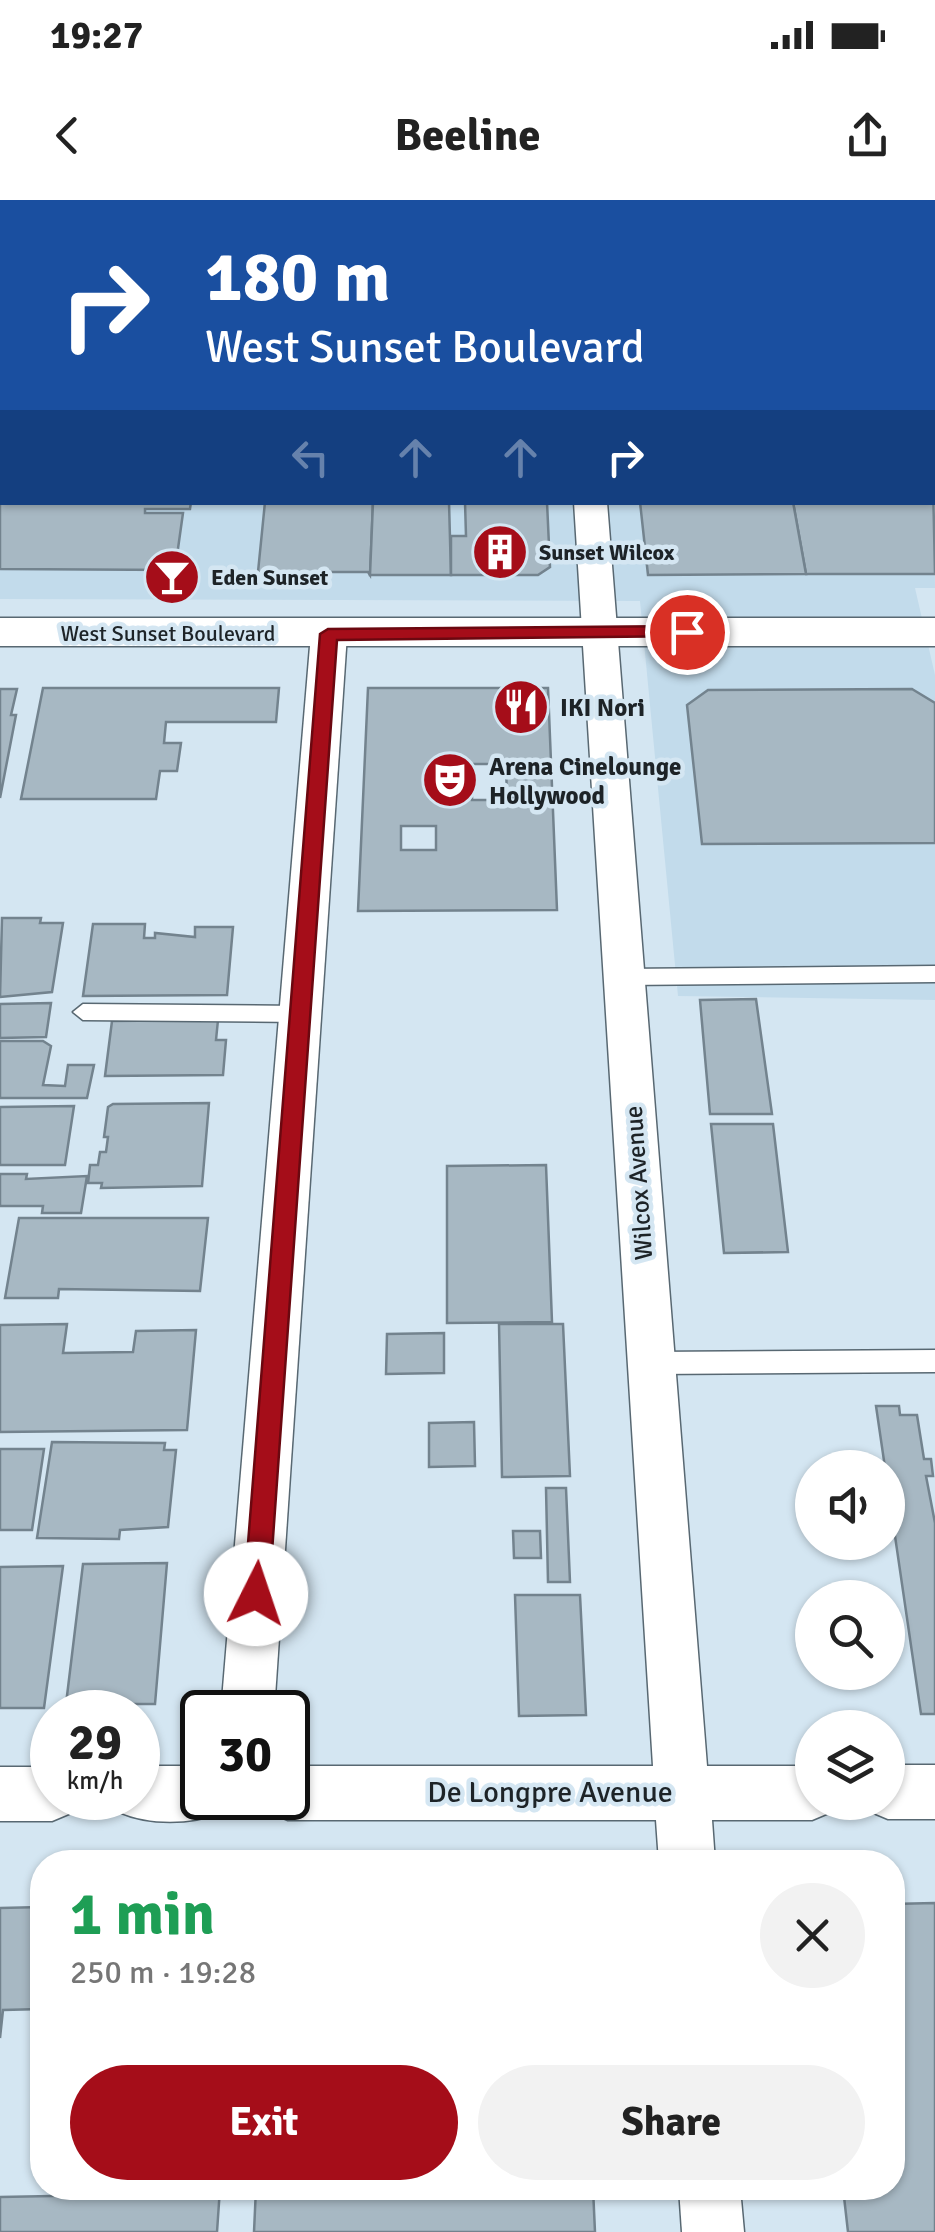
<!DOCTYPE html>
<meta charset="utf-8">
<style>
:root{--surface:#fff;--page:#f2f2f2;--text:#222;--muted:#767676;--accent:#a50d19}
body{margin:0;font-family:Signika,sans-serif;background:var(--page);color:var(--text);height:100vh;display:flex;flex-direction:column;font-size:38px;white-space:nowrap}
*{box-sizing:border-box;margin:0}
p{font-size:32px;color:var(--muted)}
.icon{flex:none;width:55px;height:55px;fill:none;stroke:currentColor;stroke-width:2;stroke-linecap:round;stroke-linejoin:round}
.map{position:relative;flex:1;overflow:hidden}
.details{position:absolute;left:30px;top:1650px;width:875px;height:350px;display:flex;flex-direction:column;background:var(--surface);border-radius:40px;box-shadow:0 2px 8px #0004}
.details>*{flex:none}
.banner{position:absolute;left:0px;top:0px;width:935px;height:305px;box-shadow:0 2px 8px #0004;background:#1a4fa0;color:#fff;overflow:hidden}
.tools{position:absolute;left:795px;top:1250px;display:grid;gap:20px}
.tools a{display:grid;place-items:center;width:110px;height:110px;border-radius:50%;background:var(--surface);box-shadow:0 2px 8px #0004;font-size:50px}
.speed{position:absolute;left:30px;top:1490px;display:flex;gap:20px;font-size:50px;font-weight:700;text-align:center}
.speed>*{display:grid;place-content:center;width:130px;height:130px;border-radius:50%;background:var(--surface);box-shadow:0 2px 8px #0004;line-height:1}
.speed small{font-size:25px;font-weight:400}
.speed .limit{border:5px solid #111;border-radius:15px;background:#fff;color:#111}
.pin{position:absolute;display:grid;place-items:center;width:85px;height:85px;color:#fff;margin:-42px;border:5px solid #fff;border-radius:50%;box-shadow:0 2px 10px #0007}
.me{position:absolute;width:110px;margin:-55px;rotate:4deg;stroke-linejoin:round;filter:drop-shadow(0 0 8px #0008)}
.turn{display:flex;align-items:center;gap:35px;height:210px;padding:0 40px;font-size:45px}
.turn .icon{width:130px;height:130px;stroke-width:2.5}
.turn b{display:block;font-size:70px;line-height:85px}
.lanes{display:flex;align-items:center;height:95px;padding:0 40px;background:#0003;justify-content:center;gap:50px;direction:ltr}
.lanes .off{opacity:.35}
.round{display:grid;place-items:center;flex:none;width:105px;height:105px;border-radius:52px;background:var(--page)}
.head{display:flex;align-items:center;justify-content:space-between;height:170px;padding:0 40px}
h1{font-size:60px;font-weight:700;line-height:75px;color:#1e9e55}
.button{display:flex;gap:20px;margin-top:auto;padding:20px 40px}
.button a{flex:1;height:115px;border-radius:60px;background:var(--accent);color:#fff;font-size:40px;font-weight:700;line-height:115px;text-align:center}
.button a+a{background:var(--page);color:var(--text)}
.status{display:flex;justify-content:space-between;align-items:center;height:70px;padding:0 50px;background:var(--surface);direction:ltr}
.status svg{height:28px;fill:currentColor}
header{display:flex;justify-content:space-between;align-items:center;height:130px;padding:0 40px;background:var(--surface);font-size:45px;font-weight:700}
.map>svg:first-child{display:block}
.built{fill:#c2dbeb}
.building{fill:#a7b8c3;stroke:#73838e;stroke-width:2.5;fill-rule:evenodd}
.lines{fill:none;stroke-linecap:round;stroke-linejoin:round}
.lane-casing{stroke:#586872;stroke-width:3}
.street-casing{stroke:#586872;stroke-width:3}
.primary-casing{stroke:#586872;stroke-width:3}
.lane{fill:#fff;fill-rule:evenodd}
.street{fill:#fff;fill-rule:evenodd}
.primary{fill:#fff;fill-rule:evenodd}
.route{fill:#a50d19;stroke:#6b0810;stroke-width:2.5}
.labels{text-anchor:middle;stroke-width:9;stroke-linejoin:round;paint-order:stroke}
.far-poi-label{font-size:22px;font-weight:bold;fill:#1d2327;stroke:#d4e6f2;text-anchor:start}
.far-street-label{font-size:22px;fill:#1d2327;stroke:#d4e6f2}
.poi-label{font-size:25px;font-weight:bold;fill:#1d2327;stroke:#d4e6f2;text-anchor:start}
.street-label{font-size:25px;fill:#1d2327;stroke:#d4e6f2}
.near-street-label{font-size:30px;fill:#1d2327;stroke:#d4e6f2}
</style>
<div class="status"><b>19:27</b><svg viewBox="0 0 49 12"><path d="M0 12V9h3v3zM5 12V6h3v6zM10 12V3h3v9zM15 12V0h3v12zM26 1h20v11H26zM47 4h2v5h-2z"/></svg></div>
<header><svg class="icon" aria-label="back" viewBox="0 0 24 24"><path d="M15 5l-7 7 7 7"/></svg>Beeline<svg class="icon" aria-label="share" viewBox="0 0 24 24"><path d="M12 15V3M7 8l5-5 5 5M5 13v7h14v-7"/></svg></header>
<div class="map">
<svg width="935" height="2032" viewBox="0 0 935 2032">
<rect width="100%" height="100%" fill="#d4e6f2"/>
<path class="built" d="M 932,159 L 935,388 L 915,388 L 935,475 L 935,800 L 678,796 L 640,401 L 0,399 L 0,165 L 2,302 L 932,302 Z"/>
<g class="building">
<rect x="358" y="0" width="170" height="2"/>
<path d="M 0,223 L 2,302 L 191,302 L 190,309 L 145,309 L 145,313 L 183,313 L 175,370 L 0,369 Z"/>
<path d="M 932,236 L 935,374 L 806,374 L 793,302 L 932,302 Z"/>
<path d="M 265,302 L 373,302 L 370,375 L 368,372 L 258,372 Z"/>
<path d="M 373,302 L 449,302 L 451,375 L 370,375 Z"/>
<path d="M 465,302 L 547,302 L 550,367 L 538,375 L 451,375 L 451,336 L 466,336 Z"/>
<path d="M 640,302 L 793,302 L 806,374 L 648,375 Z"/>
<path d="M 43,488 L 279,488 L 276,522 L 166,522 L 164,543 L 181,543 L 177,571 L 160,571 L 156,599 L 21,599 Z"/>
<path d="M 368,488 L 548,488 L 557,710 L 358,711 ZM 472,564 L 506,564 L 507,600 L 472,600 ZM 401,626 L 436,626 L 436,650 L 401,650 Z"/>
<path d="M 0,489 L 17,489 L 11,515 L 16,515 L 0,598 Z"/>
<path d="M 912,489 L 935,503 L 935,643 L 702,644 L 687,505 L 708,490 Z"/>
<path d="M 2,718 L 41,718 L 40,723 L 63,723 L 52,792 L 0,797 Z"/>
<path d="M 93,724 L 145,724 L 144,738 L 155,738 L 155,733 L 195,737 L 195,727 L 233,727 L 227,795 L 83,796 Z"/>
<path d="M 756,799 L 772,914 L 710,914 L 700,800 Z"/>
<path d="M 51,803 L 46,837 L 0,838 L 0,804 Z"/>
<path d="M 218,820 L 216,840 L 226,840 L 223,875 L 105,876 L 112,821 Z"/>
<path d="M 0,841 L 43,841 L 51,846 L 43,885 L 65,886 L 68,865 L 94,865 L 87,898 L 0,898 Z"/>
<path d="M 209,903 L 202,986 L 101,988 L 102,983 L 88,983 L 90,965 L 98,965 L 100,952 L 106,952 L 108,937 L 104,937 L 108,907 L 113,904 Z"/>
<path d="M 74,906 L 65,965 L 0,965 L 0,907 Z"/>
<path d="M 711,924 L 773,924 L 788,1052 L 724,1053 Z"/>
<path d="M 546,965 L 552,1122 L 447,1123 L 447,966 Z"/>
<path d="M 0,974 L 27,974 L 26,979 L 87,976 L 81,1013 L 42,1013 L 43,1006 L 0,1006 Z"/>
<path d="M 19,1018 L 208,1018 L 200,1091 L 59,1089 L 58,1098 L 5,1098 Z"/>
<path d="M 67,1124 L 63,1153 L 133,1152 L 136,1131 L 196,1130 L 187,1230 L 0,1232 L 0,1125 Z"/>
<path d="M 499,1124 L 563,1124 L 570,1276 L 502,1277 Z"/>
<path d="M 444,1133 L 444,1173 L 386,1174 L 387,1134 Z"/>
<path d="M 876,1206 L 899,1206 L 900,1215 L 917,1215 L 924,1259 L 931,1259 L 933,1276 L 926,1276 L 935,1323 L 935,1514 L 921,1514 Z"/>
<path d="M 474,1222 L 475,1266 L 429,1267 L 429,1223 Z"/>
<path d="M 52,1242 L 165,1243 L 164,1250 L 176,1250 L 168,1327 L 120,1330 L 119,1339 L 37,1338 Z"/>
<path d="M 0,1249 L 44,1249 L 32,1330 L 0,1330 Z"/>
<path d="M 546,1288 L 566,1288 L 570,1382 L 548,1382 Z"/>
<path d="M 513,1331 L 540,1331 L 541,1358 L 514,1358 Z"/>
<path d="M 167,1363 L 155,1504 L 66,1504 L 83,1364 Z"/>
<path d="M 63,1366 L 44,1508 L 0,1508 L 0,1367 Z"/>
<path d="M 515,1395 L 580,1395 L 586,1515 L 519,1516 Z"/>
<path d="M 577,1652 L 578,1662 L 477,1662 L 477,1654 Z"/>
<path d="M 935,1703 L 935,2032 L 848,2032 L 843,1988 L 892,1988 L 892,1704 Z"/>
<path d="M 42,1707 L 42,1809 L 3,1810 L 0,1838 L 0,1708 Z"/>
<path d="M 104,1988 L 220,1988 L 217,2032 L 0,2032 L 0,1997 L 104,1995 Z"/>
<path d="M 256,1988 L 371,1988 L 371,1993 L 593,1988 L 595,2032 L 254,2032 Z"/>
</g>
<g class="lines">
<g class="lane-casing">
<g id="lane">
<path d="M 935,766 L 935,782 L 623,785 L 613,777 L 623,769 Z"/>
<path d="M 83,804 L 300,806 L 310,814 L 300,822 L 83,820 L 73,812 Z"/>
<path d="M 935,1150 L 935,1172 L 651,1174 L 643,1171 L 639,1163 L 643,1155 L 651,1152 Z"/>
</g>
</g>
<g class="street-casing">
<g id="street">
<rect x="556" y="0" width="28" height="2"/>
<path d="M 574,302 L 607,302 L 707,1566 L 812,1566 L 812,1602 L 835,1602 L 831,1612 L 812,1620 L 712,1620 L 715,1662 L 659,1662 L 656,1620 L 288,1620 L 269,1612 L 263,1598 L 288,1598 L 288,1566 L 653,1566 Z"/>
<path d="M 329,422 L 341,426 L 347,434 L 274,1512 L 221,1512 L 311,434 L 317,426 Z"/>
<path d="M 888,1565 L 935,1565 L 935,1619 L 888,1619 L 869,1611 L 865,1602 L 888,1602 Z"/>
<path d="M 138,1566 L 202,1566 L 202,1598 L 227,1598 L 221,1612 C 191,1625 149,1625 119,1612 L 113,1598 L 138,1598 Z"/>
<path d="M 0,1567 L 52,1567 L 52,1598 L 78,1598 L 71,1613 L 52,1621 L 0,1621 Z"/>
<path d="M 679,1988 L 740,1988 L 744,2032 L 682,2032 Z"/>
</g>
</g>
<g class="primary-casing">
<rect id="primary" x="0" y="418" width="935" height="28"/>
</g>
<use href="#lane" class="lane"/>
<use href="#street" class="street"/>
<use href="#primary" class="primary"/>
</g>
<path class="route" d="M 687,426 L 694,428 L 694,436 L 337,440 L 269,1394 L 266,1403 L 256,1406 L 247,1403 L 244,1394 L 320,434 L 328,429 Z"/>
<defs>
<g id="building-disc" transform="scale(2.875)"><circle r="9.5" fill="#a50d19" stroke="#d4e6f2"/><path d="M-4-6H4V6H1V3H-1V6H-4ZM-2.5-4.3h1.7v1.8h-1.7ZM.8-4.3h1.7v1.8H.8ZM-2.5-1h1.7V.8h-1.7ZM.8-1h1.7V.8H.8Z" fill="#fff"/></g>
<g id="bar-disc" transform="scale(2.875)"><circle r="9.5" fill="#a50d19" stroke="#d4e6f2"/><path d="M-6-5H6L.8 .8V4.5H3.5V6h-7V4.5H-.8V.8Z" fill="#fff"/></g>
<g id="restaurant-disc" transform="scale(2.875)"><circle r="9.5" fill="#a50d19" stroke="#d4e6f2"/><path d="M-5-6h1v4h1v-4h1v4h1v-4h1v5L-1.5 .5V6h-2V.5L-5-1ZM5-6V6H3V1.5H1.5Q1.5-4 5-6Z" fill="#fff"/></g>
<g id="theatre-disc" transform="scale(2.875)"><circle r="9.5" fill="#a50d19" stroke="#d4e6f2"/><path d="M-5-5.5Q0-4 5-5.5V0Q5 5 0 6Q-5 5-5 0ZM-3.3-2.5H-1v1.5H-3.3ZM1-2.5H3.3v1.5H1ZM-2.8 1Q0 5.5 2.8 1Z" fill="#fff"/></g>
</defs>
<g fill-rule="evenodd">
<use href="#building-disc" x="500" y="352"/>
<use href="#bar-disc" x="172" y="377"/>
<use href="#restaurant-disc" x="521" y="507"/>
<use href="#theatre-disc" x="450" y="580"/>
</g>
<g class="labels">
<g class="far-poi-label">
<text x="539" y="360">Sunset Wilcox</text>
<text x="211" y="385">Eden Sunset</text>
</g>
<g class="far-street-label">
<text x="168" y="441">West Sunset Boulevard</text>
</g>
<g class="poi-label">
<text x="560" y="516">IKI Nori</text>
<text x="489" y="575">Arena Cinelounge<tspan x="489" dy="29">Hollywood</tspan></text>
</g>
<g class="street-label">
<text transform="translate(638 983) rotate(-94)" y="9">Wilcox Avenue</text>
</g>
<g class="near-street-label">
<text x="550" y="1602">De Longpre Avenue</text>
</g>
</g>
</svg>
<div class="tools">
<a><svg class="icon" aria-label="sound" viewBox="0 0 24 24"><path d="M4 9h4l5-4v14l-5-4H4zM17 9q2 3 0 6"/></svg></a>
<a><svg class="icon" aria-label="search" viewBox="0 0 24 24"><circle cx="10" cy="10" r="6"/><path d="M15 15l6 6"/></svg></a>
<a><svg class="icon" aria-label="layers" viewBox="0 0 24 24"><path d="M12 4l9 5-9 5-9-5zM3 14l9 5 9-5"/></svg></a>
</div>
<div class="speed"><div>29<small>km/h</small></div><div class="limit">30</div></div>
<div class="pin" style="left:687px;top:432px;background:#d93025"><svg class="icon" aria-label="arrive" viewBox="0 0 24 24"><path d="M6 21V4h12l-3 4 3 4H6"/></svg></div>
<svg class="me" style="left:256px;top:1394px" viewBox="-20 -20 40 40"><circle r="19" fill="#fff"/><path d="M0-13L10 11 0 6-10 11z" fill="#a50d19"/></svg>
<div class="banner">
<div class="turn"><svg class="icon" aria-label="right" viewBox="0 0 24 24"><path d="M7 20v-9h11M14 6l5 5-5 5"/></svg><div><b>180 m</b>West Sunset Boulevard</div></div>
<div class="lanes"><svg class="icon off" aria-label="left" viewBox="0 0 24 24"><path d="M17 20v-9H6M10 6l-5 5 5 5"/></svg><svg class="icon off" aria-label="ahead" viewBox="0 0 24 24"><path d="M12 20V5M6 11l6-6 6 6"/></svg><svg class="icon off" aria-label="ahead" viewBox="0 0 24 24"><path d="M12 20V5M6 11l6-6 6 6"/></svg><svg class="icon" aria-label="right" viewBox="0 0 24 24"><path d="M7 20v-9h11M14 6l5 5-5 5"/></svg></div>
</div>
<section class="details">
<div class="head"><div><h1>1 min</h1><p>250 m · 19:28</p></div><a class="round"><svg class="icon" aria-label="close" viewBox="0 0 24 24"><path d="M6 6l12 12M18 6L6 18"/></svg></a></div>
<div class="button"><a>Exit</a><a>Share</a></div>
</section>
</div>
